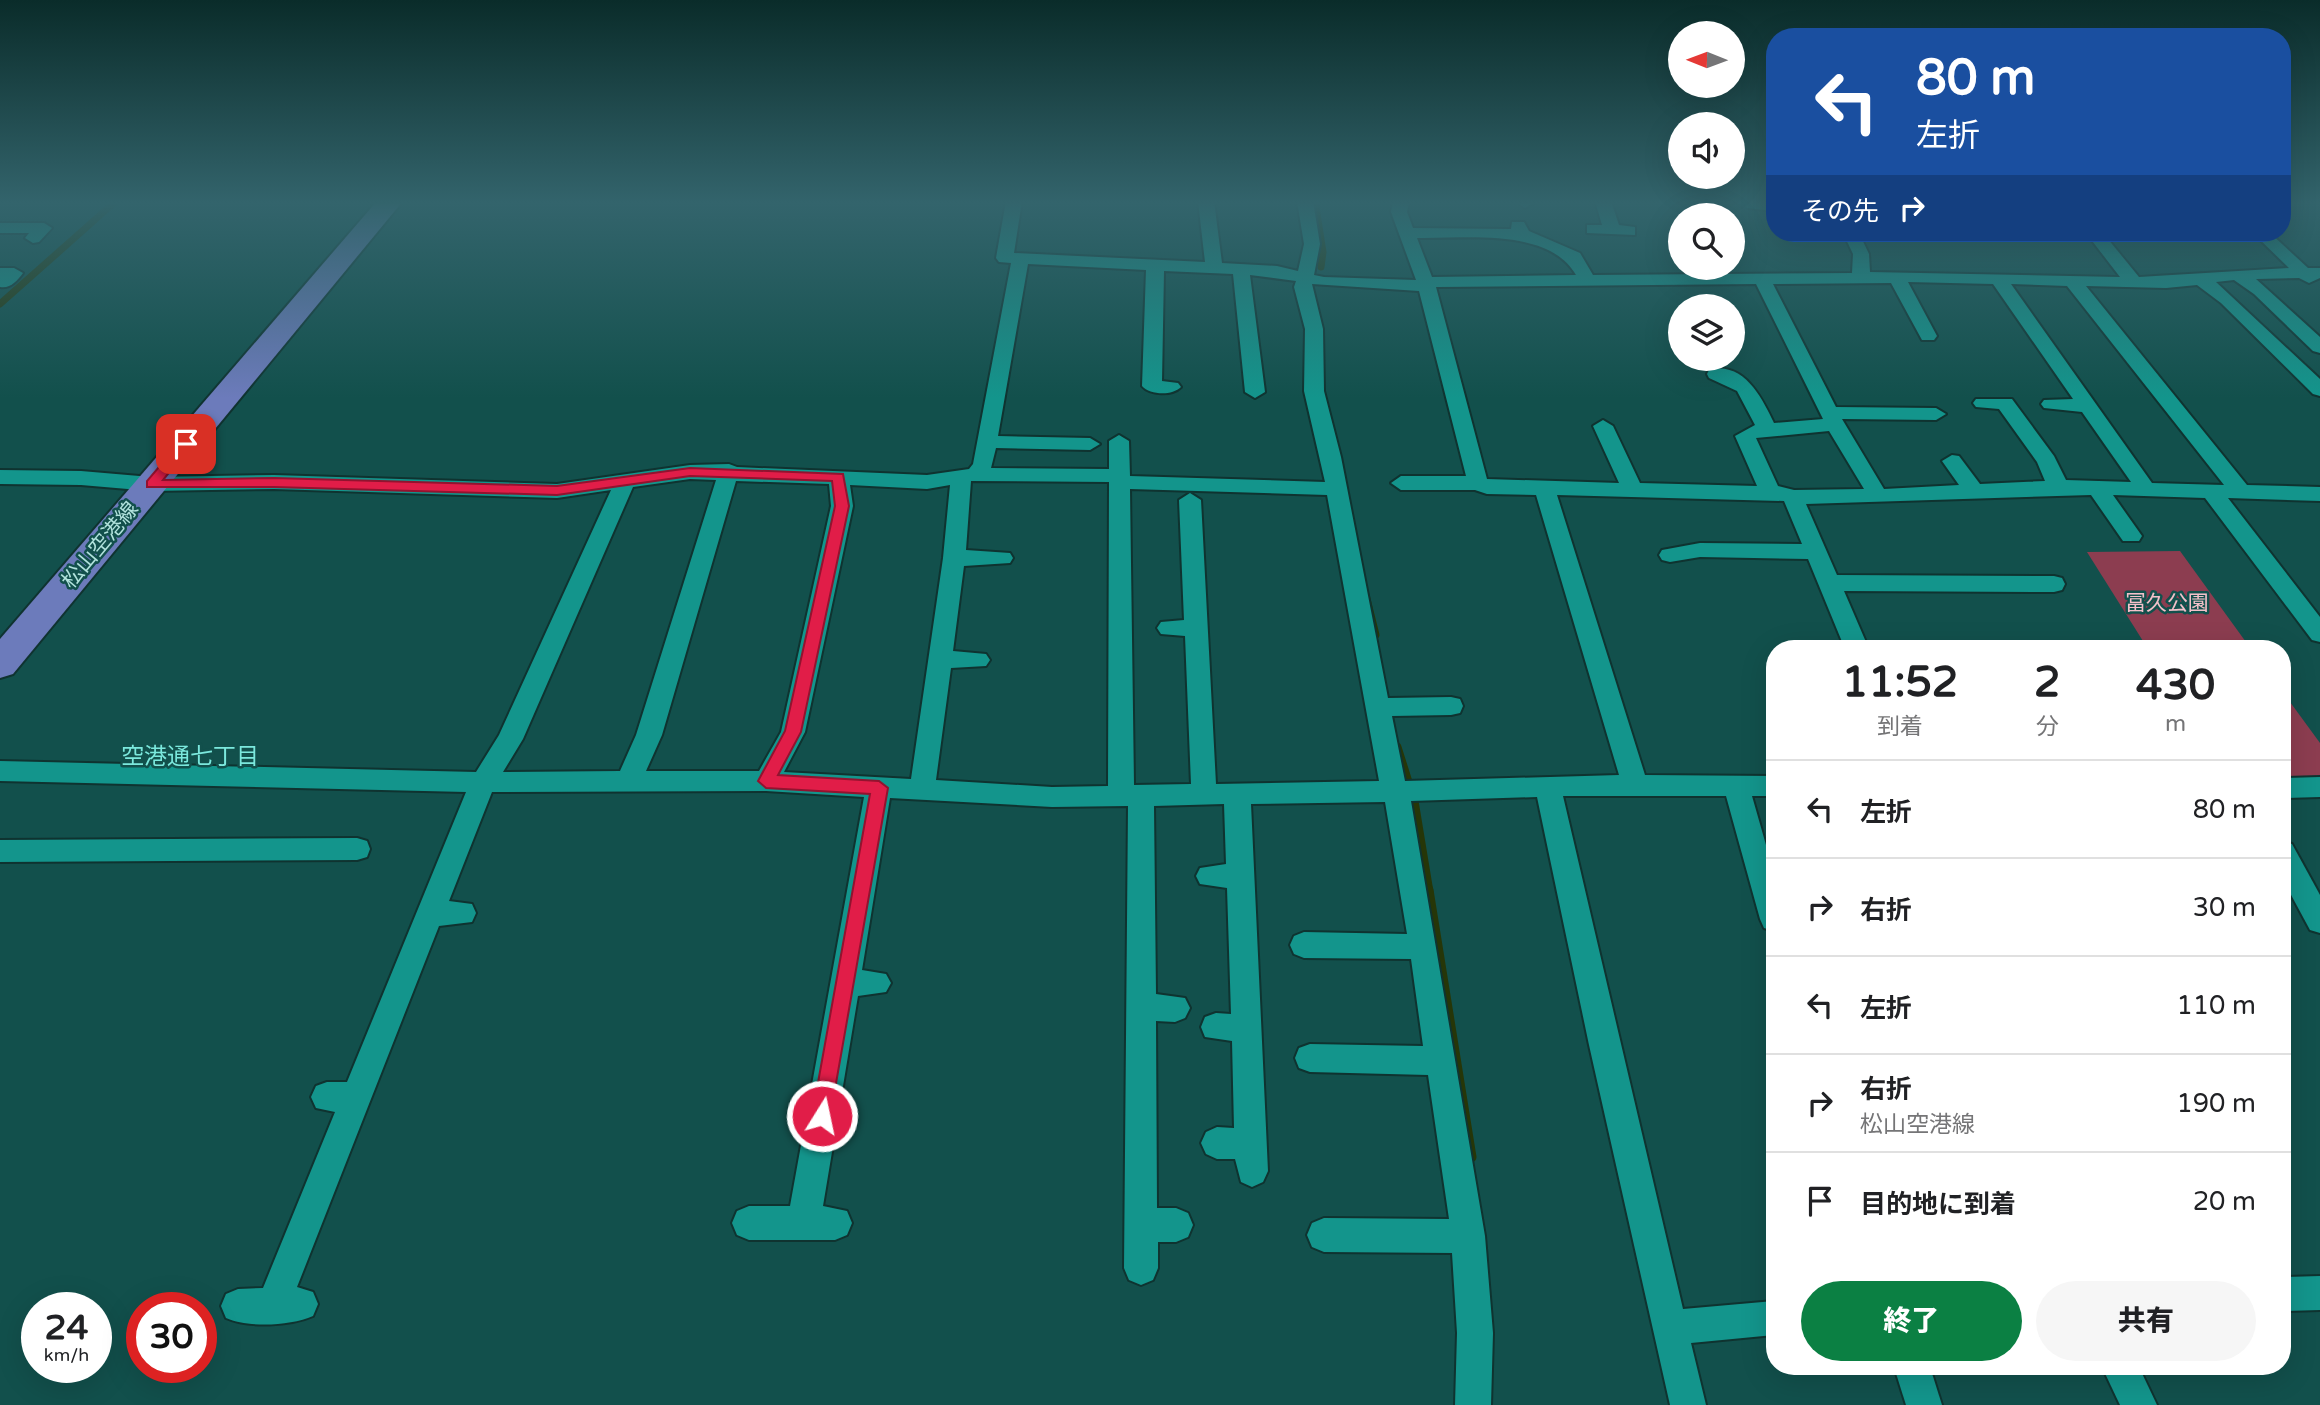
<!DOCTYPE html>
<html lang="ja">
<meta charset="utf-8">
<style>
:root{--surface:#fff;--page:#f6f6f6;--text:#202124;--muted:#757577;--line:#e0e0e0;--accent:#0b8043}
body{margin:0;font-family:"Varela Round","Noto Sans JP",sans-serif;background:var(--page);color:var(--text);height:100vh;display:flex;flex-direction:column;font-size:26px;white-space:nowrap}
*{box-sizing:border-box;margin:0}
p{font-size:23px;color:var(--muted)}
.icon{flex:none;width:38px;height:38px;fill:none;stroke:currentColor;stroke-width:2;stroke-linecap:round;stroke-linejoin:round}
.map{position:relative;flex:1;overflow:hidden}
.details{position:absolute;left:1766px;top:640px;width:525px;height:735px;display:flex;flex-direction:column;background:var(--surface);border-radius:28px;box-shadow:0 7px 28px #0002}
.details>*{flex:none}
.guide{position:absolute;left:1766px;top:28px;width:525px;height:214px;border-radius:28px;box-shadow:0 7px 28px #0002;background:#1a4fa0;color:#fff;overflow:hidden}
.needle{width:46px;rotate:271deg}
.buttons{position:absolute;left:1668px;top:21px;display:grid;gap:14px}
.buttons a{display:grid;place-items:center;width:77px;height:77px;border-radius:50%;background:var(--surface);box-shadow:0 7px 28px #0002;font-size:35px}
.speed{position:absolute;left:21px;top:1292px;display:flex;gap:14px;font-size:35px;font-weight:700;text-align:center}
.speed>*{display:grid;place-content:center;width:91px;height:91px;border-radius:50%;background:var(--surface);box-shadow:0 7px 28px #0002;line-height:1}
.speed small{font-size:18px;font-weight:400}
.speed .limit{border:10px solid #d22;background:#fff;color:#111}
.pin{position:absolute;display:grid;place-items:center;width:60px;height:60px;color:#fff;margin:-30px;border-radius:14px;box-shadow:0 4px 10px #0006}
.me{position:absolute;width:77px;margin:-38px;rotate:10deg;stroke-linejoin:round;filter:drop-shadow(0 0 5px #0008)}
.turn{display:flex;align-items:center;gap:24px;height:147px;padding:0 35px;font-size:32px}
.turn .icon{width:91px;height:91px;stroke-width:2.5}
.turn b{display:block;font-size:49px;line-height:60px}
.then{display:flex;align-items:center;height:66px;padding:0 35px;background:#0003;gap:14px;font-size:26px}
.eta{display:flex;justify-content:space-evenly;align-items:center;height:119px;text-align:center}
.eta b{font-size:42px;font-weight:800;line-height:49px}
.primary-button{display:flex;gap:14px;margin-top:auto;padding:14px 35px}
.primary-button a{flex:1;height:80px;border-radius:42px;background:var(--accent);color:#fff;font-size:28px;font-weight:800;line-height:80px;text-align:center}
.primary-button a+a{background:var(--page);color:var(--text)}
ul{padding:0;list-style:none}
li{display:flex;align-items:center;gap:21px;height:98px;padding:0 35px;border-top:2px solid var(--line)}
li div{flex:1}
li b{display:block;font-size:26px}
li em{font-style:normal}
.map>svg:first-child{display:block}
.green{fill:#8c3d50}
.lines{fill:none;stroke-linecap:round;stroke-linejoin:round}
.stream-far2{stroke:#263608;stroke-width:7}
.stream-far1{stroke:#263608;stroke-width:9}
.stream{stroke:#263608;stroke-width:11}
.minor-casing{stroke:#0f3330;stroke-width:4}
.primary-casing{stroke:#0f3330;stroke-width:4}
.minor{fill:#13958c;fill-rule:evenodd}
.primary{fill:#6c7bbb;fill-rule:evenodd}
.route{fill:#e11d48;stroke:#92132f;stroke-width:2}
.labels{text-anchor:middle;stroke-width:5;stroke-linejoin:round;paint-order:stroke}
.street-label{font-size:21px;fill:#b2e3dd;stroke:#12504c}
.park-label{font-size:21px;fill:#f4c1ca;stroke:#12504c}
.neighbourhood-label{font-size:23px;fill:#7be8dd;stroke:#12504c}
</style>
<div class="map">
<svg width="2320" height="1405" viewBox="0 0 2320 1405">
<rect width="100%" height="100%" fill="#12504c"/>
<g class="green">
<path d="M 2180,551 L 2251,649 L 2148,649 L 2087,552 Z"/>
<path d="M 2282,691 L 2320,743 L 2320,780 L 2282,781 Z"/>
</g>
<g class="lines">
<g class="stream-far2">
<path d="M 1315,201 L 1323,252 L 1321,267"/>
<path d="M 0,304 L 116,201"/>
</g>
<g class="stream-far1">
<path d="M 1365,595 L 1375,635"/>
<path d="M 1397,747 L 1414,801 L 1429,892"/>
</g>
<path class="stream" d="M 1428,890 L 1471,1157"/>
<g class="minor-casing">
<g id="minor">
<path d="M 1006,201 L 1022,201 L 1014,253 L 1205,262 L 1198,201 L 1214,201 L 1222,263 L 1277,266 L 1298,271 L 1304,244 L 1297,201 L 1313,201 L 1320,244 L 1314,275 L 1324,277 L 1416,280 L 1391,212 L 1393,201 L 1409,201 L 1407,212 L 1413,228 L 1511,229 L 1512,222 L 1524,222 L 1529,231 L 1580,253 L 1593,275 L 1852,273 L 1853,254 L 1843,233 L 1859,233 L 1869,254 L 1870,272 L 2120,277 L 2086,233 L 2103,233 L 2139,277 L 2289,268 L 2253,233 L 2270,233 L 2308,268 L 2320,268 L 2320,278 L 2309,283 L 2299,278 L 2256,279 L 2320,337 L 2320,353 L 2313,351 L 2254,294 L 2234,280 L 2216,282 L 2320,379 L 2320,396 L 2313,394 L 2221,303 L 2197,285 L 2166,288 L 2086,286 L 2247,485 L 2320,487 L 2320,501 L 2228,498 L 2320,617 L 2320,642 L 2312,640 L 2205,498 L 2113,495 L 2142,536 L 2139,541 L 2123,541 L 2091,495 L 1806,504 L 1837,575 L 2054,576 L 2062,578 L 2065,584 L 2062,590 L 2054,592 L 1844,591 L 1869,649 L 1845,649 L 1808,559 L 1700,557 L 1670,562 L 1662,560 L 1659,555 L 1662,550 L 1700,543 L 1802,544 L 1784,501 L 1557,495 L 1645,775 L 1774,776 L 1774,796 L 1752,796 L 1774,873 L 1774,931 L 1764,928 L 1760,919 L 1726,796 L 1563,796 L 1683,1309 L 1774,1301 L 1774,1335 L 1691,1343 L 1706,1405 L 1670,1405 L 1589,1045 L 1537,797 L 1411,801 L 1485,1236 L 1493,1333 L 1491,1405 L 1455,1405 L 1457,1333 L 1452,1253 L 1324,1252 L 1312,1247 L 1307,1235 L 1312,1223 L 1324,1218 L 1449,1219 L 1428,1075 L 1310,1072 L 1299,1068 L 1295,1058 L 1299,1048 L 1310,1044 L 1423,1046 L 1411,959 L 1304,958 L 1294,954 L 1290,945 L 1294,936 L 1304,932 L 1407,934 L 1385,802 L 1251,804 L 1268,1171 L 1263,1182 L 1252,1187 L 1241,1182 L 1235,1159 L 1217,1159 L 1206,1154 L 1201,1143 L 1206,1132 L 1217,1127 L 1234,1128 L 1232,1041 L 1205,1037 L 1201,1027 L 1205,1017 L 1216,1013 L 1231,1014 L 1227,888 L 1200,884 L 1196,876 L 1200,868 L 1226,864 L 1224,804 L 1154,806 L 1156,994 L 1185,998 L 1190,1008 L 1185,1018 L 1175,1022 L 1156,1021 L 1157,1208 L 1176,1208 L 1188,1213 L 1193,1225 L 1188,1237 L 1176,1242 L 1158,1242 L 1158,1268 L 1153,1280 L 1141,1285 L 1129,1280 L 1124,1268 L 1128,806 L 1052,807 L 890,798 L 862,970 L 886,974 L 891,983 L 886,992 L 858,996 L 823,1206 L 847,1211 L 852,1223 L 847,1235 L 835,1240 L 749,1240 L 737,1235 L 732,1223 L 737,1211 L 749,1206 L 790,1206 L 864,797 L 766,791 L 492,792 L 449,901 L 472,904 L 476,913 L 472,922 L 439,926 L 297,1287 L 313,1292 L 318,1304 L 313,1316 C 290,1326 249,1328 226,1318 L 221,1306 L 226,1294 L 238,1289 L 263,1288 L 335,1112 L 316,1108 L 311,1097 L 316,1086 L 327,1082 L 347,1082 L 466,792 L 0,781 L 0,761 L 476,772 L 499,735 L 611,490 L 557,498 L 274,489 L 151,491 L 81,485 L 0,484 L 0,470 L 81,471 L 151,477 L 274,475 L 557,484 L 690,465 L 729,464 L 737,467 L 927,475 L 969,469 L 973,464 L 1011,263 L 999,262 L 996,258 ZM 1417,238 C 1466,239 1548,227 1576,275 L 1432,277 ZM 1028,264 L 1146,270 L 1142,386 C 1150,395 1172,396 1181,387 L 1178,383 L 1162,381 L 1164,271 L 1233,274 L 1245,392 L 1255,398 L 1265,392 L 1250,275 L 1296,281 L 1294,287 L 1305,329 L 1304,391 L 1325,482 L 1130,476 L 1129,441 L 1119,435 L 1109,441 L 1109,469 L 991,468 L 996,448 L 1090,450 L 1100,444 L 1090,438 L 998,436 ZM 1908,282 L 1993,284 L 2073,399 L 2044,400 L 2041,404 L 2044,408 L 2082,412 L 2131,482 L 2066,480 L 2054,456 L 2012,399 L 1976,399 L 1973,403 L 1976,407 L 1999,409 L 2037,462 L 2045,481 L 1980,484 L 1959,456 L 1952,455 L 1942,461 L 1959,485 L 1884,489 L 1842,419 L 1936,420 L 1946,414 L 1936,408 L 1836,407 L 1773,284 L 1891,283 L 1922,340 L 1934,340 L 1937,336 ZM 1312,284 L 1419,291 L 1466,476 L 1401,476 L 1391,483 L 1401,490 L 1475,490 L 1487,494 L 1536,495 L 1619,775 L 1405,781 L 1392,716 L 1451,715 L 1460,713 L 1463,706 L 1460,699 L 1451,697 L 1388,698 L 1341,457 L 1324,391 L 1323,329 ZM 1756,284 L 1823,419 L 1774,423 C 1762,398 1744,361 1709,370 L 1707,374 L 1709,378 L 1737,391 L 1755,425 L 1735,436 L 1757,486 L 1640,483 L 1613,426 L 1603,420 L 1593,426 L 1619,483 L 1487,479 L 1436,287 ZM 2011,284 L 2067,286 L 2224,485 L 2152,483 ZM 1829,431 L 1864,489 L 1794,490 L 1778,486 L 1756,438 ZM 690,479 L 716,480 L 636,735 L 620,771 L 503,772 L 523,739 L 633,487 ZM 736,481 L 829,484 L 831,506 L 781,732 L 759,771 L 646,771 L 662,735 ZM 971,481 L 1109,482 L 1108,786 L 1052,787 L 936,780 L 951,668 L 986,666 L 990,660 L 986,654 L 953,651 L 964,566 L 1010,563 L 1013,558 L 1010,553 L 966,550 ZM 850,485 L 927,489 L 950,485 L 943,558 L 911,779 L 784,772 L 805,732 L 853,506 ZM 1130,489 L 1327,495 L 1379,781 L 1216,784 L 1201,500 L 1190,493 L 1179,500 L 1184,620 L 1161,622 L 1157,628 L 1161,634 L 1185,636 L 1191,784 L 1134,785 Z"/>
<path d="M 1516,201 L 1532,201 L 1533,203 L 1525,208 Z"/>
<path d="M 1595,201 L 1611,201 L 1619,225 L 1635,227 L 1635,235 L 1587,233 L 1587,225 L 1602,225 Z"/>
<path d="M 1750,201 L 1774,203 L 1774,211 L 1747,208 L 1745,205 Z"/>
<path d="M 0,223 L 44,223 L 52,228 L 39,242 L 33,243 L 25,238 L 29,233 L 0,233 Z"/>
<path d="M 0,268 L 14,268 L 23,273 C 17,281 10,289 0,287 Z"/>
<path d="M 2320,777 L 2320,797 L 2282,798 L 2282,778 Z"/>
<path d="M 357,838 L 367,841 L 370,849 L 367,857 L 357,860 L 0,862 L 0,840 Z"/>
<path d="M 2282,841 L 2292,844 L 2320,895 L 2320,933 L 2310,930 L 2282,878 Z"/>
<path d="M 2320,1276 L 2320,1310 L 2282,1311 L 2282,1277 Z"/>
<path d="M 1894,1367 L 1930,1367 L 1942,1405 L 1906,1405 Z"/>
<path d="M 2102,1367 L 2139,1367 L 2157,1405 L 2120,1405 Z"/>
</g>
</g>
<g class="primary-casing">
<path id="primary" d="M 377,201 L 403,201 L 13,674 L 0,678 L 0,639 Z"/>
</g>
<use href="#minor" class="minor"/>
<use href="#primary" class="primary"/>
</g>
<linearGradient id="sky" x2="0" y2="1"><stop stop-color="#0a2c2a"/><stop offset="0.51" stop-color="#33646c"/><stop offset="1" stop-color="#33646c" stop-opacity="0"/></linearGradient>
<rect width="2320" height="398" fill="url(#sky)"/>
<path class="route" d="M 186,440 L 192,444 L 163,480 L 274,478 L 557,486 L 690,468 L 843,474 L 849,506 L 801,732 L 778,775 L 879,781 L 888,788 L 829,1123 L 822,1126 L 815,1123 L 812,1116 L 870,794 L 766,788 L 758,781 L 785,731 L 835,506 L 832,481 L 690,476 L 557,495 L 274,487 L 147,487 L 147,481 L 181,441 Z"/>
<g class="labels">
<g class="street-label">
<text transform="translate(100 545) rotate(-50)" y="7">松山空港線</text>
</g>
<g class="park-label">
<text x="2167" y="610">冨久公園</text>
</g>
<g class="neighbourhood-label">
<text x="190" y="764">空港通七丁目</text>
</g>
</g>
</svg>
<div class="buttons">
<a><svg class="needle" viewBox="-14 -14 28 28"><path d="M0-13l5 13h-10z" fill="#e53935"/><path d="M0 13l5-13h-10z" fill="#757577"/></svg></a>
<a><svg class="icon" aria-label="sound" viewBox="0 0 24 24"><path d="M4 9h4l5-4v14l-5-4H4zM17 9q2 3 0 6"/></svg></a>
<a><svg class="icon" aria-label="search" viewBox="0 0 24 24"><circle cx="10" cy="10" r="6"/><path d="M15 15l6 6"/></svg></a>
<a><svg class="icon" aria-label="layers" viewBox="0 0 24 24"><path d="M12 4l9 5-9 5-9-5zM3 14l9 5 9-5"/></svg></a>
</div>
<div class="speed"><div>24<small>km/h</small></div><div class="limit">30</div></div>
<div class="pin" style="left:186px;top:444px;background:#d93025"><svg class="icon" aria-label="arrive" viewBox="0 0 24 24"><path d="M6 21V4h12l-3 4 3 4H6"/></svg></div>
<svg class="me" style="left:822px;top:1116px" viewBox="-20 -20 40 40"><circle r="17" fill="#e11d48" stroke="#fff" stroke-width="3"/><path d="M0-11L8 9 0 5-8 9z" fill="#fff"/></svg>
<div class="guide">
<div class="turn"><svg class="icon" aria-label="left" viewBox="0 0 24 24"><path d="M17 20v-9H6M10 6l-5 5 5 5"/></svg><div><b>80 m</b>左折</div></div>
<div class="then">その先<svg class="icon" aria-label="right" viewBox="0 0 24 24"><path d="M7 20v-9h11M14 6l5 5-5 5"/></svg></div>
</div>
<section class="details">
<div class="eta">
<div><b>11:52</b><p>到着</p></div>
<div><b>2</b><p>分</p></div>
<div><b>430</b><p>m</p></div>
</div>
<ul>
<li><svg class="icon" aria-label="left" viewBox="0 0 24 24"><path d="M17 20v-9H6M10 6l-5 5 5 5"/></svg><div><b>左折</b></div><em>80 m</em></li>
<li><svg class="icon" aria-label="right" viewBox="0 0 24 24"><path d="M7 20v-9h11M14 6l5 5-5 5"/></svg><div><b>右折</b></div><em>30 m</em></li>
<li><svg class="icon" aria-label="left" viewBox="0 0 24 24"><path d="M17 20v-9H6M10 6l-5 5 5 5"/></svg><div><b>左折</b></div><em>110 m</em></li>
<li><svg class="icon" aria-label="right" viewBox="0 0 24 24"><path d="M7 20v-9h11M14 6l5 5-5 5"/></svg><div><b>右折</b><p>松山空港線</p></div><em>190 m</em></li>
<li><svg class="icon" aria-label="arrive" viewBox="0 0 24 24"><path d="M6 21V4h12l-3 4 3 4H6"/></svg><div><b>目的地に到着</b></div><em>20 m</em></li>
</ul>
<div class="primary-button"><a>終了</a><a>共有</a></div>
</section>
</div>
